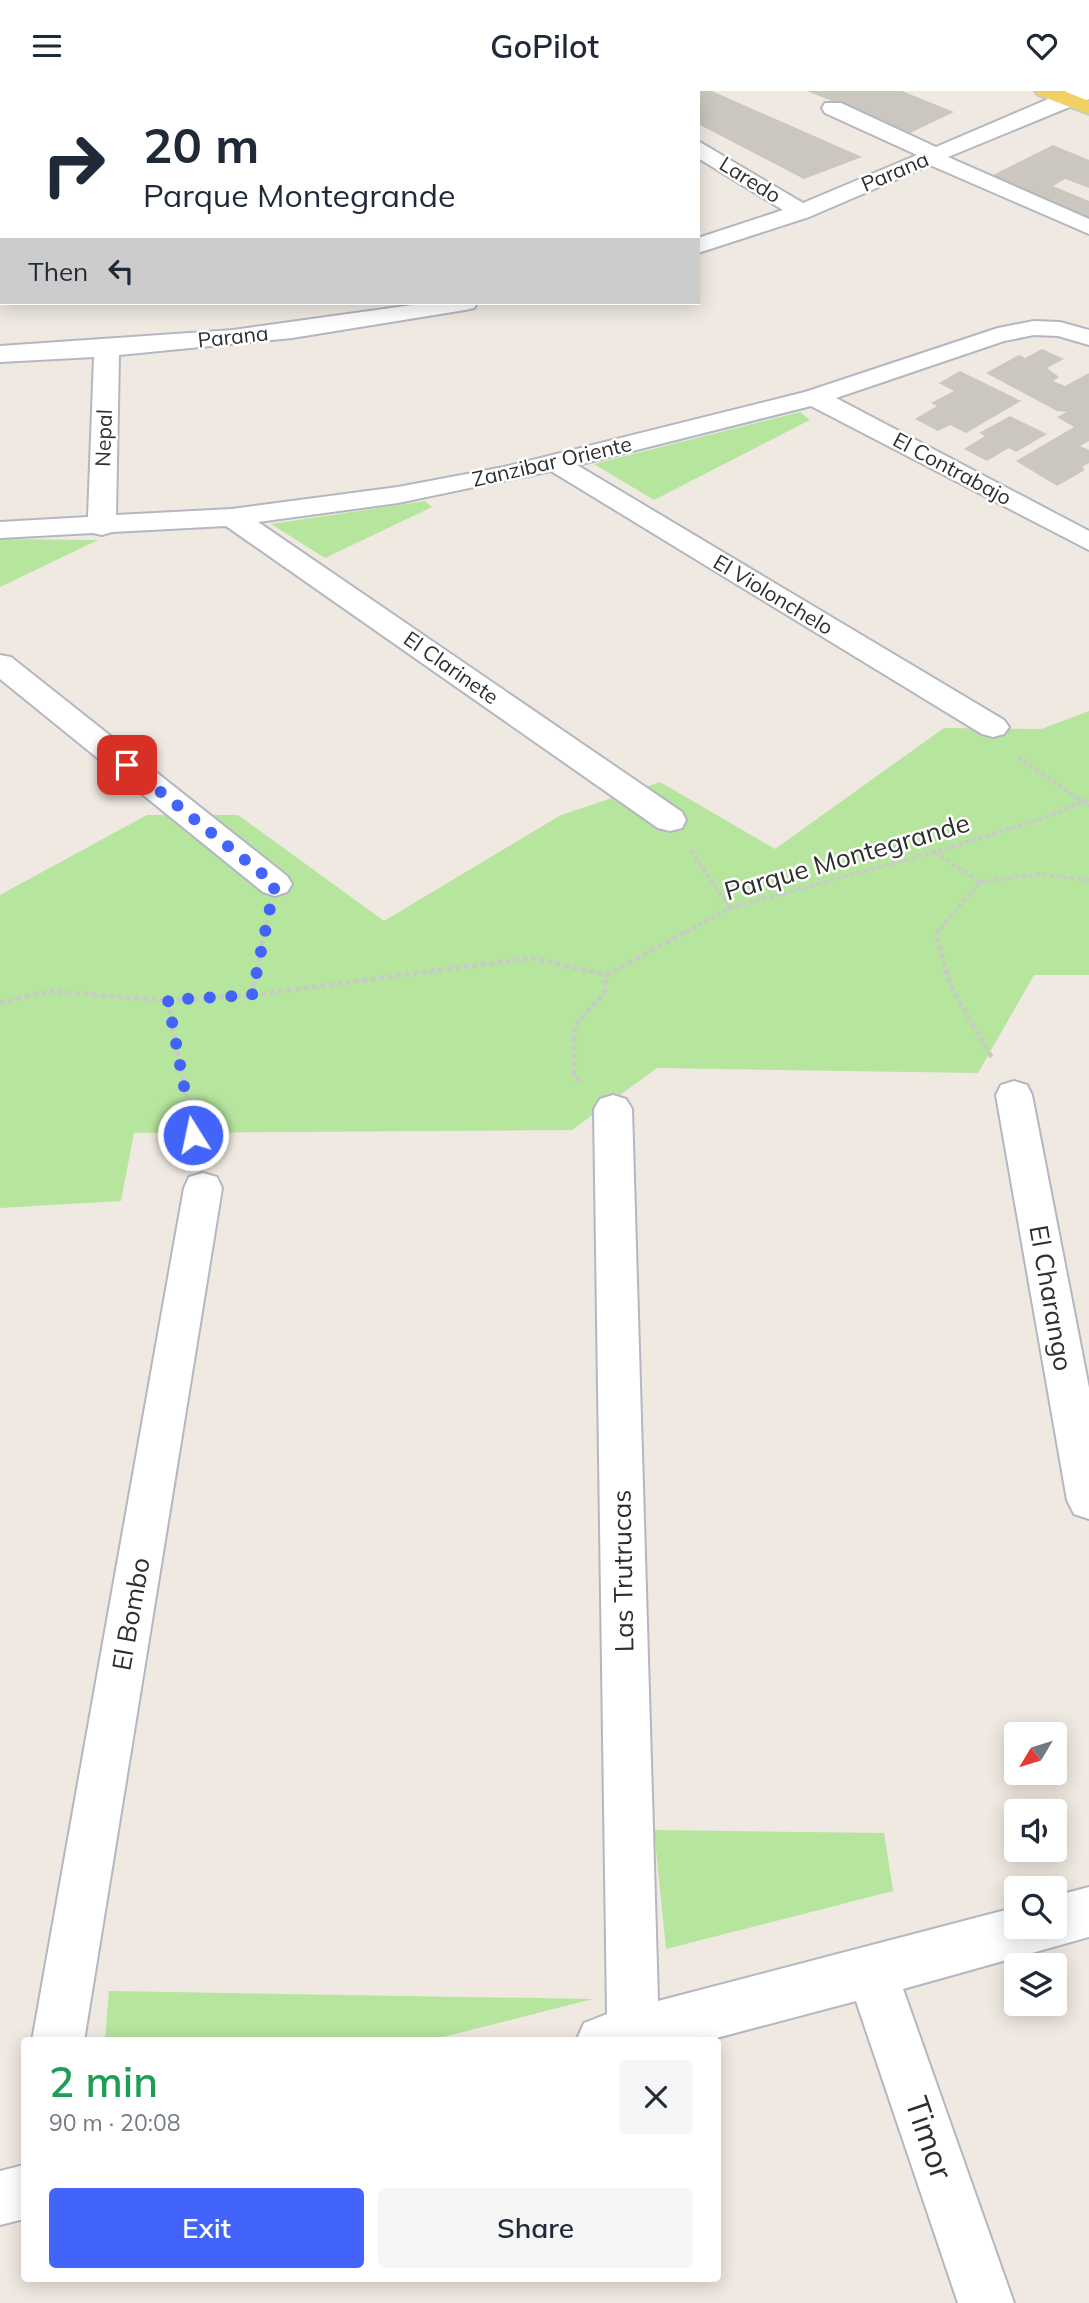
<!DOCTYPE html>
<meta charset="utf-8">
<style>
:root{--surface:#fff;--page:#f6f6f7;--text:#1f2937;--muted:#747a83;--accent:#4264fb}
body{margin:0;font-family:Mulish,sans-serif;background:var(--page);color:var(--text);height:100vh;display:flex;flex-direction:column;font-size:26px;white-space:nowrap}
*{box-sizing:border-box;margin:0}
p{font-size:23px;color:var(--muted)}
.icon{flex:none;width:38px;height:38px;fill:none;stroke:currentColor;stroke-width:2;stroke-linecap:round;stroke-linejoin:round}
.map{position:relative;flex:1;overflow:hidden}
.panel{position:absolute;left:21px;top:1946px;width:700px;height:245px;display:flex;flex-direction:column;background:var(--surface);border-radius:7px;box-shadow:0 4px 18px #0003}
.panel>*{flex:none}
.banner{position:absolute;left:0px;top:0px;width:700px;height:214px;box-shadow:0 4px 18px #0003;background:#fff;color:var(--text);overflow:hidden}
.needle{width:46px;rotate:232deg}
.controls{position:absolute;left:1004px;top:1631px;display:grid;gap:14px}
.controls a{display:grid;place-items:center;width:63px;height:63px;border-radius:7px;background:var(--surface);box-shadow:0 4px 18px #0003;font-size:35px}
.pin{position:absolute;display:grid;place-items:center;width:60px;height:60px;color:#fff;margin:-30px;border-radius:14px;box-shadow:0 4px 10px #0006}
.me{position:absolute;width:77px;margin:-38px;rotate:350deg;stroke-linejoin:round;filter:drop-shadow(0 0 5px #0008)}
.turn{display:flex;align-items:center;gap:24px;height:147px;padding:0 28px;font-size:32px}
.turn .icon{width:91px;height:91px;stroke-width:2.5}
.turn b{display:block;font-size:49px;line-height:60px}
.then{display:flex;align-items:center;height:66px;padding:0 28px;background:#0003;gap:14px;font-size:26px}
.round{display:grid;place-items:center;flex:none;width:74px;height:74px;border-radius:7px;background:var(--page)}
.head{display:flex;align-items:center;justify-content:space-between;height:119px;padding:0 28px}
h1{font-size:42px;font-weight:600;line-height:52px;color:#1e9e55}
.button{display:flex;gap:14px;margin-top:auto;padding:14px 28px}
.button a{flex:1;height:80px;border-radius:7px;background:var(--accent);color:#fff;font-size:28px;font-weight:600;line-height:80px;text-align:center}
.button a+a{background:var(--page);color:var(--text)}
header{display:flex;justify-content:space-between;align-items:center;height:91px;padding:0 28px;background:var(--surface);font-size:32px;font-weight:600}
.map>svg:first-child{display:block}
.green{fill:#b6e59e}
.building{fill:#cbc7bf}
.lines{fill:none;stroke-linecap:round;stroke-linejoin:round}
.minor-casing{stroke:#b4b7c1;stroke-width:4}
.major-casing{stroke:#c9c9c9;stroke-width:4}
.path-far1{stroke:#c9c9c9;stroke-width:3.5;stroke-dasharray:4.5 2.5;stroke-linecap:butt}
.path{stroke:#c9c9c9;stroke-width:4.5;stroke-dasharray:5 3.5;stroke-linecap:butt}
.minor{fill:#fff;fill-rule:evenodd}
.major{fill:#f2d163;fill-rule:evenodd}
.route{stroke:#4264fb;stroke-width:12;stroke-dasharray:0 21.6}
.labels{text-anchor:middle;stroke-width:5;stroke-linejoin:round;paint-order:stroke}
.far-street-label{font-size:21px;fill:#2e2e2e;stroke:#fff}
.street-label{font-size:26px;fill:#2e2e2e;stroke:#fff}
.near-street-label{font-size:32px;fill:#2e2e2e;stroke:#fff}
</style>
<header><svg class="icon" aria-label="menu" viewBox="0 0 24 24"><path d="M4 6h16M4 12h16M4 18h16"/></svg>GoPilot<svg class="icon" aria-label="heart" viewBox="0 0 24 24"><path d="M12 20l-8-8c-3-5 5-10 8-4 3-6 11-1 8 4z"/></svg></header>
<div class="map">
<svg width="1089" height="2212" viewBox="0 0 1089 2212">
<rect width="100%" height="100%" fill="#efe9e1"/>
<g class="green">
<path d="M 800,321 L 810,329 L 654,409 L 594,373 Z"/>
<path d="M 425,410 L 432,416 L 325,467 L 271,433 Z"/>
<path d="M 0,448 L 98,449 L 0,496 Z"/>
<path d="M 1089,620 L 1089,884 L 1034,884 L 978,982 L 657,977 L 572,1039 L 134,1042 L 121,1110 L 0,1117 L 0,804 L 147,724 L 238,724 L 384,830 L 561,724 L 660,691 L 775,758 L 944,637 L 1041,638 Z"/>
<path d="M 654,1739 L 884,1742 L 893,1800 L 666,1858 Z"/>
<path d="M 109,1900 L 593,1908 L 431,1949 L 105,1949 Z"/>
</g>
<g class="building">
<path d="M 698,0 L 712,0 L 862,66 L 804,88 L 698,33 Z"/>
<path d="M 807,0 L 902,0 L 954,21 L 910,42 Z"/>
<path d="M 1053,54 L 1089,69 L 1089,97 L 1065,88 L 1053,95 L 1089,110 L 1089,133 L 985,88 Z"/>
<path d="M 1042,258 L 1064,268 L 1047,277 L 1059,286 L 1053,290 L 1065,295 L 1089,282 L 1089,350 L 1080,355 L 1089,359 L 1089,372 L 1082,376 L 1085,379 L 1057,395 L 1016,370 L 1074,336 L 1057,326 L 1067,321 L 1057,320 L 986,282 L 1019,264 L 1025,267 Z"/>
<path d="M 960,280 L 1021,310 L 966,342 L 950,334 L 938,340 L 915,328 L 937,315 L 931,312 L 954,300 L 939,292 Z"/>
<path d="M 1010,325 L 1047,343 L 1016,361 L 1009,357 L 987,370 L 964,358 L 985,345 L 979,342 Z"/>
</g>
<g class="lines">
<g class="minor-casing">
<g id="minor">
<path d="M 472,0 L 505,0 L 471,2 Z"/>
<path d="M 571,0 L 592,0 L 593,2 L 572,2 Z"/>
<path d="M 1067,0 L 1089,0 L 1089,8 L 948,66 L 1089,128 L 1089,143 L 930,74 L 809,126 L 698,162 L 698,147 L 783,119 L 698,67 L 698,50 L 803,112 L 917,64 L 825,22 L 822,17 L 825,12 L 841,12 L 936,56 Z"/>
<rect x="0" y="71" width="2" height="14"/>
<path d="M 427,212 L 477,212 L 474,217 L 465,219 L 292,247 L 119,264 L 116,424 L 232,418 L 398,396 L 504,376 L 805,301 L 998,237 L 1034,230 L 1060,231 L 1089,239 L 1089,254 L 1058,245 L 1034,244 L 1004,250 L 836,307 L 1089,440 L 1089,459 L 811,315 L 577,374 L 1004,629 L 1009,636 L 1004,643 L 993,646 L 982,643 L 551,380 L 398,412 L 258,431 L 682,721 L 686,729 L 682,737 L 670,740 L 658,737 L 226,435 L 112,441 L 102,444 L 93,442 L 0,447 L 0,431 L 88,426 L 94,266 L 0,271 L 0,255 L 233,239 Z"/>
<path d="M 0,564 L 11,566 L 287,785 L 292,793 L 287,801 L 275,805 L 263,801 L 0,588 Z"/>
<path d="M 1014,990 L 1027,994 L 1032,1004 L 1089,1297 L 1089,1428 L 1074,1423 L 1067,1409 L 996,1004 L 1001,994 Z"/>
<path d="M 613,1004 L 626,1008 L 632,1018 L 658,1910 L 1017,1816 L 1017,1836 L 1055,1836 L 1055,1805 L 1089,1796 L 1089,1846 L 903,1898 L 1014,2212 L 958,2212 L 856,1910 L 705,1950 L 576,1950 L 584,1932 L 607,1923 L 594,1018 L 600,1008 Z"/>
<path d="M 203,1082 L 217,1086 L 222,1097 L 84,1950 L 32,1950 L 184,1097 L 189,1086 Z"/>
<path d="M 24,2074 L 24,2128 L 0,2134 L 0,2080 Z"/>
</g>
</g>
<g class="major-casing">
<path id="major" d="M 1035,0 L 1064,0 L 1089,10 L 1089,23 L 1038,4 Z"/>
</g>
<g class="path-far1">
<path d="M 1018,666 L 1089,715"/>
<path d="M 691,760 L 730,817"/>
<path d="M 934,761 L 980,791 L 938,841"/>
<path d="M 980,791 L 1038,783 L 1089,789"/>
<path d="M 265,841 L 267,830"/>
<path d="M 686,841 L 730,817 L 934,761 L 1038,729 L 1089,708"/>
</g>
<g class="path">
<path d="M 939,839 L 936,843 L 950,894 L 992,967"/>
<path d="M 252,904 L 265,839"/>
<path d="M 168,910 L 196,1057"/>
<path d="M 0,912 L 50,900 L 168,910 L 252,904 L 532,867 L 606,884 L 689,839"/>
<path d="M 580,990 L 574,985 L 574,936 L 605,901 L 606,884"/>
</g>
<use href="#minor" class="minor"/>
<use href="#major" class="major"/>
</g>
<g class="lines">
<path class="route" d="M 127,674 L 275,793 L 252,904 L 168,909 L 193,1044"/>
</g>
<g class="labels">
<g class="far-street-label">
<text transform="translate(895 81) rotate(-23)" y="7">Parana</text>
<text transform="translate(750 89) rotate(32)" y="7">Laredo</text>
<text transform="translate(233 246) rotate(-6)" y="7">Parana</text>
<text transform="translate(104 347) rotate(-88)" y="7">Nepal</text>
<text transform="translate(552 371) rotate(-13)" y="7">Zanzibar Oriente</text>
<text transform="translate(952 378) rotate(28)" y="7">El Contrabajo</text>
<text transform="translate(773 504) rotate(31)" y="7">El Violonchelo</text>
<text transform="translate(451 577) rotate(35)" y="7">El Clarinete</text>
</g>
<g class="street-label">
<text transform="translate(847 766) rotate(-16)" y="9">Parque Montegrande</text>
<text transform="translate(1051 1207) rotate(80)" y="9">El Charango</text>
<text transform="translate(623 1480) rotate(-91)" y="9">Las Trutrucas</text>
<text transform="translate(131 1523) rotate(-80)" y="9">El Bombo</text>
</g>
<g class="near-street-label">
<text transform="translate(929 2047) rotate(71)" y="11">Timor</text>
</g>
</g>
</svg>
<div class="controls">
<a><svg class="needle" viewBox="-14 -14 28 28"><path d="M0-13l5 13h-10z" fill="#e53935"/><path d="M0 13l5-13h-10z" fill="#747a83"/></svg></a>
<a><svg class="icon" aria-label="sound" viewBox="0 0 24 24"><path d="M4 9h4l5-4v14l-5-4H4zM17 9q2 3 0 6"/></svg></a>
<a><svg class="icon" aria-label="search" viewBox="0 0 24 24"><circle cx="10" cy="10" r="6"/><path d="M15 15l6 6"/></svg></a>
<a><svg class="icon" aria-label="layers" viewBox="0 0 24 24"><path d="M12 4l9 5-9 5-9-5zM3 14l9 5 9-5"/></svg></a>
</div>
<div class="pin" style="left:127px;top:674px;background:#d93025"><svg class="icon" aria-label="arrive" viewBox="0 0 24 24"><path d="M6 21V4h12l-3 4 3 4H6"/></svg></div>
<svg class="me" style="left:193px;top:1044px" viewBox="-20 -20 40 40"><circle r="17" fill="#4264fb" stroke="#fff" stroke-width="3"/><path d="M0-11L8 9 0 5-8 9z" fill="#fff"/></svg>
<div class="banner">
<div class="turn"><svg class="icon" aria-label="right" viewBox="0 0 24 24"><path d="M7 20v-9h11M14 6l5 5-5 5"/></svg><div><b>20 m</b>Parque Montegrande</div></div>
<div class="then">Then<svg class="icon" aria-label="left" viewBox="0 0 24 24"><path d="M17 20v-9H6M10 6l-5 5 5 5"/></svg></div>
</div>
<section class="panel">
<div class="head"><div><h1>2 min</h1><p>90 m · 20:08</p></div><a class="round"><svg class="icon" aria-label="close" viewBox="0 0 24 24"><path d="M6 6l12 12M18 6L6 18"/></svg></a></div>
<div class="button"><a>Exit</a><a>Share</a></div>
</section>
</div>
